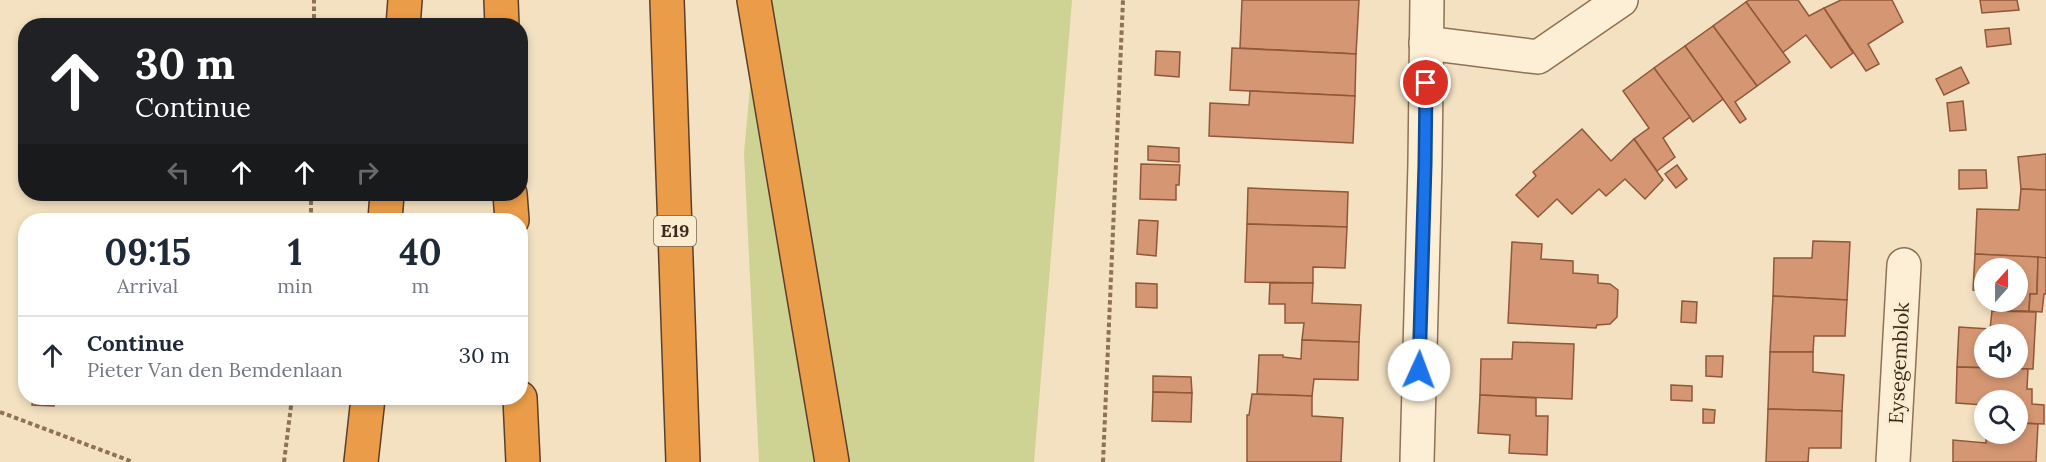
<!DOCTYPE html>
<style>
:root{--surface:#fff;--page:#f2f2f3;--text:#1f2937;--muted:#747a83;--line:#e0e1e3}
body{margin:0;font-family:Lora,serif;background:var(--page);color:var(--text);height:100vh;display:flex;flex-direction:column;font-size:22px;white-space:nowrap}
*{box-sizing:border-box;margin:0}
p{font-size:20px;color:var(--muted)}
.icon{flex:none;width:33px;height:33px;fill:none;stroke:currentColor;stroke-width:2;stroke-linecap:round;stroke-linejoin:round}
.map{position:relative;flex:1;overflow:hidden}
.details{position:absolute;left:18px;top:213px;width:510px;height:192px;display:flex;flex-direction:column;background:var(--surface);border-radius:24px;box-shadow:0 3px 9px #0003}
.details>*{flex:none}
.top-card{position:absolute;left:18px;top:18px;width:510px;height:183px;border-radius:24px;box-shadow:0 3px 9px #0003;background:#202124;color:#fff;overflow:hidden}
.needle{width:39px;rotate:21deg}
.controls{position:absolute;left:1974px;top:258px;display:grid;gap:12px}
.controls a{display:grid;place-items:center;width:54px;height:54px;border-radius:50%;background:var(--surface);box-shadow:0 3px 9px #0003;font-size:30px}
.pin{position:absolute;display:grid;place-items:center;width:51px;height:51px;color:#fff;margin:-26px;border:3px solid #fff;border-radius:50%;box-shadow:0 2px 6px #0007}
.me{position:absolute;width:66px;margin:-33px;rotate:2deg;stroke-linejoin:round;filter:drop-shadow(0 0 4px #0008)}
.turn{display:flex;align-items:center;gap:21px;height:126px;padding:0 18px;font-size:27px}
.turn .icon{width:78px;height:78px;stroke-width:2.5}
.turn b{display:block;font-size:42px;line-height:51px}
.lanes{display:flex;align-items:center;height:57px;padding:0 18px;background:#0003;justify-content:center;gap:30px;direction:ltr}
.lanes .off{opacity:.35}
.eta{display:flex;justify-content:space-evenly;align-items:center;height:102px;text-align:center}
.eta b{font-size:36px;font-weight:700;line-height:42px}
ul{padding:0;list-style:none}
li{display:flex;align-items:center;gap:18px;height:78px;padding:0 18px;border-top:2px solid var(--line)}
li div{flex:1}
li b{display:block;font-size:22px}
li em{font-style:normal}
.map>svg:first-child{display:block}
.green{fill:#ced293}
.building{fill:#d59773;stroke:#905739;stroke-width:1.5;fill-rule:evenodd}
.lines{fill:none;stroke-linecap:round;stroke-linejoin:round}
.minor-casing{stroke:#8e7156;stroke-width:36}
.highway-casing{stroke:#5c3f2b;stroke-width:36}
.path{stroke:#8e7156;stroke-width:4;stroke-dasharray:4.5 3;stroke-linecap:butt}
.minor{stroke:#fcefd5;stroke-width:33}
.highway{stroke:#eb9c48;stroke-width:33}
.route-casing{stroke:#114b97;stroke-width:15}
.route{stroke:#1a73e8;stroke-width:10}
.labels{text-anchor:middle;stroke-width:6;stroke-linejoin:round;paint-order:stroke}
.shield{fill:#f9ecd1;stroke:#756452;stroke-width:1.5}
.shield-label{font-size:18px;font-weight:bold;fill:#3c2a1c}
.street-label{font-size:20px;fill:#3c2a1c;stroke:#f9ecd1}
</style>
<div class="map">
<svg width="2046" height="462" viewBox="0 0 2046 462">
<rect width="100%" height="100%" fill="#f3e1c1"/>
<path class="green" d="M 758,0 L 1072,0 L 1034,462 L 759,462 L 744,153 Z"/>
<g class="building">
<path d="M 1242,0 L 1359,0 L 1356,54 L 1240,48 Z"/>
<path d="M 1749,0 L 1798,0 L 1809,16 L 1824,8 L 1853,53 L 1831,68 L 1806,35 L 1782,53 L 1746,2 Z"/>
<path d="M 1841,0 L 1892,0 L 1903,22 L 1868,44 L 1879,64 L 1866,71 L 1824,8 Z"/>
<path d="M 1980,0 L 2017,0 L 2019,10 L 1982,13 Z"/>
<path d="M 1746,2 L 1790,62 L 1757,86 L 1713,26 Z"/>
<path d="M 1713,26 L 1757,86 L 1735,102 L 1746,119 L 1740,123 L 1685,46 Z"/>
<path d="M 2009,28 L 2011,44 L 1987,47 L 1985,30 Z"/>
<path d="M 1685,46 L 1723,99 L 1693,122 L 1654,68 Z"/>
<path d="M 1232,48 L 1356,54 L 1355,96 L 1230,90 Z"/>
<path d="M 1156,51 L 1180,52 L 1179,77 L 1155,75 Z"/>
<path d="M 1961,67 L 1969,83 L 1944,95 L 1936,79 Z"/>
<path d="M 1654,68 L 1690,117 L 1663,138 L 1675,157 L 1657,171 L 1634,139 L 1649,128 L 1623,91 Z"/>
<path d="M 1250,91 L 1355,96 L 1353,143 L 1209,136 L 1210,103 L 1249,105 Z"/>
<path d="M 1963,101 L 1966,130 L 1950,131 L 1947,103 Z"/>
<path d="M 1582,129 L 1611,161 L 1634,139 L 1663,180 L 1645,199 L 1625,179 L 1606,196 L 1599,189 L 1572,214 L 1557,199 L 1538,217 L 1516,195 L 1536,176 L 1533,172 Z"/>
<path d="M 1148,146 L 1179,148 L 1179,162 L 1148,160 Z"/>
<path d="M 2046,154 L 2046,190 L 2021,189 L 2018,157 Z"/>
<path d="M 1141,164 L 1180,165 L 1179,185 L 1176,185 L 1176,200 L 1140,199 Z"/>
<path d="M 1677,165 L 1687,179 L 1676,188 L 1665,174 Z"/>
<path d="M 1959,170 L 1986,170 L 1987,188 L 1959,189 Z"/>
<path d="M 1248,188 L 1348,192 L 1347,227 L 1247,224 Z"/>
<path d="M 2021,189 L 2046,190 L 2046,258 L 1975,254 L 1977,209 L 2019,210 Z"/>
<path d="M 1139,220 L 1158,221 L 1156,256 L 1137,254 Z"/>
<path d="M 1247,224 L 1347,227 L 1345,268 L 1313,267 L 1313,283 L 1245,282 Z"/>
<path d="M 1813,241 L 1850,242 L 1847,300 L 1773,296 L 1774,258 L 1812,258 Z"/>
<path d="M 1512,242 L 1542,244 L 1541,259 L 1573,261 L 1573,273 L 1598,275 L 1598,283 L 1610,284 L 1618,290 L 1617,317 L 1610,324 L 1597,325 L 1596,328 L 1508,323 Z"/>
<path d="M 1975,254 L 2038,257 L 2037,294 L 2030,294 L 2029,311 L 1992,311 L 1992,302 L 2018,302 L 2018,268 L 1984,268 L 1984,291 L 1973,290 Z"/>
<path d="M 2038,257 L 2046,258 L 2046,294 L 2044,294 L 2042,312 L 2029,311 L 2030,294 L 2037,294 Z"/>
<path d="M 1136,283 L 1157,284 L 1157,308 L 1136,307 Z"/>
<path d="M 1270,283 L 1313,283 L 1312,303 L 1361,305 L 1359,342 L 1302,340 L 1304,323 L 1285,323 L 1285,304 L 1269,304 Z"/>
<path d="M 1773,296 L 1847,300 L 1845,336 L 1814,336 L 1813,352 L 1770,352 Z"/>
<path d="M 1682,301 L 1697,302 L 1696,323 L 1681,322 Z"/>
<path d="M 1992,311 L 2036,312 L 2033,369 L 1957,367 L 1959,327 L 1990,329 ZM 1984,334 L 2018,334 L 2018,368 L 1984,368 Z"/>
<path d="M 1302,340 L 1359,342 L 1358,380 L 1314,379 L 1312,396 L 1257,394 L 1259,355 L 1283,355 L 1283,357 L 1301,359 Z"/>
<path d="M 1513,342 L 1574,344 L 1572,399 L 1480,395 L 1481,359 L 1512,359 Z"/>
<path d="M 1770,352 L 1813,352 L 1813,372 L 1844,375 L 1842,411 L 1768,409 Z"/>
<path d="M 1706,356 L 1723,356 L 1722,377 L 1706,376 Z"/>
<path d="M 1957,367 L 2028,369 L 2027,389 L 2032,389 L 2032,404 L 2044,405 L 2044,424 L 2018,423 L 2018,400 L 1984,400 L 1984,405 L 1956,403 Z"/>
<path d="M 1153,376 L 1191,377 L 1192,393 L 1153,392 Z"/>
<path d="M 1671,385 L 1692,386 L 1692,401 L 1671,400 Z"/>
<path d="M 1153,392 L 1192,393 L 1191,422 L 1152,421 Z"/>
<path d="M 1252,394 L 1312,396 L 1312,416 L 1343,418 L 1341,462 L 1247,462 L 1247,415 L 1249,415 Z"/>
<path d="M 1480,395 L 1536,398 L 1536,416 L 1548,416 L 1547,455 L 1509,453 L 1510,435 L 1478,433 Z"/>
<path d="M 33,398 L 54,398 L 54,406 L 32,405 Z"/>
<path d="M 1703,409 L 1715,410 L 1714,423 L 1703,423 Z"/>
<path d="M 1768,409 L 1842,411 L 1841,448 L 1809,448 L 1808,462 L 1766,462 Z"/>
<path d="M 2018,423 L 2038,424 L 2036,462 L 1953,462 L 1953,440 L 1986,443 L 1986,434 L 2018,434 Z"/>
</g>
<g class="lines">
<g class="minor-casing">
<g id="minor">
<path d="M 1426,43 L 1538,57 L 1621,0"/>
<path d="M 1417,462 L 1425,164 L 1427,0"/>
<path d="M 1893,462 L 1904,265"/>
</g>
</g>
<g class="highway-casing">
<g id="highway">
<path d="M 501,0 L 502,26"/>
<path d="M 667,0 L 683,462"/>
<path d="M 754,0 L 832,462"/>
<path d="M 403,26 L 405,0"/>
<path d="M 510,194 L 512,220"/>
<path d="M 385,220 L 387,194"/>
<path d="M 520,398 L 523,462"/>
<path d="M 361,462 L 368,398"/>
</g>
</g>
<g class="path">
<path d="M 314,26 L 314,0"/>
<path d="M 311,220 L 311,194"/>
<path d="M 0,412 L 133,462"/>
<path d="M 284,462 L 292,398"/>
<path d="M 1103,462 L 1123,0"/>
</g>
<use href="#minor" class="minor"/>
<use href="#highway" class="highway"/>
</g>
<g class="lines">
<g class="route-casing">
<path id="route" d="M 1419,370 L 1425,164 L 1426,83"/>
</g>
<use href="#route" class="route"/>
</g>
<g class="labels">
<rect class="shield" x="654" y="216" width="42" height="30" rx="4.5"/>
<g class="shield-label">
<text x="675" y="237">E19</text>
</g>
<g class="street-label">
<text transform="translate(1899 363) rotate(-87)" y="7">Eysegemblok</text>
</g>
</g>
</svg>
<div class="controls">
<a><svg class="needle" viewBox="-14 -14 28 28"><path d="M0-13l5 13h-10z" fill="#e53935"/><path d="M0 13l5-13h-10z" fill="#747a83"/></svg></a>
<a><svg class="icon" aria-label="sound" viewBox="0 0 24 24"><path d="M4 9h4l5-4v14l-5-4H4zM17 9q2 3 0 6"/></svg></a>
<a><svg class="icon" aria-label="search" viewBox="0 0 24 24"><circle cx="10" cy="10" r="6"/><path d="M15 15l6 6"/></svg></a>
</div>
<div class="pin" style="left:1426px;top:83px;background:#d93025"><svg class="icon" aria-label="arrive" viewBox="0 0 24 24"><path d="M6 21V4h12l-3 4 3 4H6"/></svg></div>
<svg class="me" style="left:1419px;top:370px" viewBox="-20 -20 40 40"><circle r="19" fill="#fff"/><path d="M0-13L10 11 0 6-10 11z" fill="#1a73e8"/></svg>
<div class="top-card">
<div class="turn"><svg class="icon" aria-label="ahead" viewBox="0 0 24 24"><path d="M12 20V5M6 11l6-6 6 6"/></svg><div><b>30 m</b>Continue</div></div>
<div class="lanes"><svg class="icon off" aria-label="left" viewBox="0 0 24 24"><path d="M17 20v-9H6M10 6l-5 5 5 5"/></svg><svg class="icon" aria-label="ahead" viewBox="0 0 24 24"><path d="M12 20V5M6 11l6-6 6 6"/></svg><svg class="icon" aria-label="ahead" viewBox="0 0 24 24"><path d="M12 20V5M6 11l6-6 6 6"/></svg><svg class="icon off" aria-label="right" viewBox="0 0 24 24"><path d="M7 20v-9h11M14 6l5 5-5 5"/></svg></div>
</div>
<section class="details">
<div class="eta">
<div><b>09:15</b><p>Arrival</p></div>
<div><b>1</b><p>min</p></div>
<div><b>40</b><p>m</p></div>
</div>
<ul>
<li><svg class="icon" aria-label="ahead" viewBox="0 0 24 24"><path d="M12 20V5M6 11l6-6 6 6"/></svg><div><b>Continue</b><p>Pieter Van den Bemdenlaan</p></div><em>30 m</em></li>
</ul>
</section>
</div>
